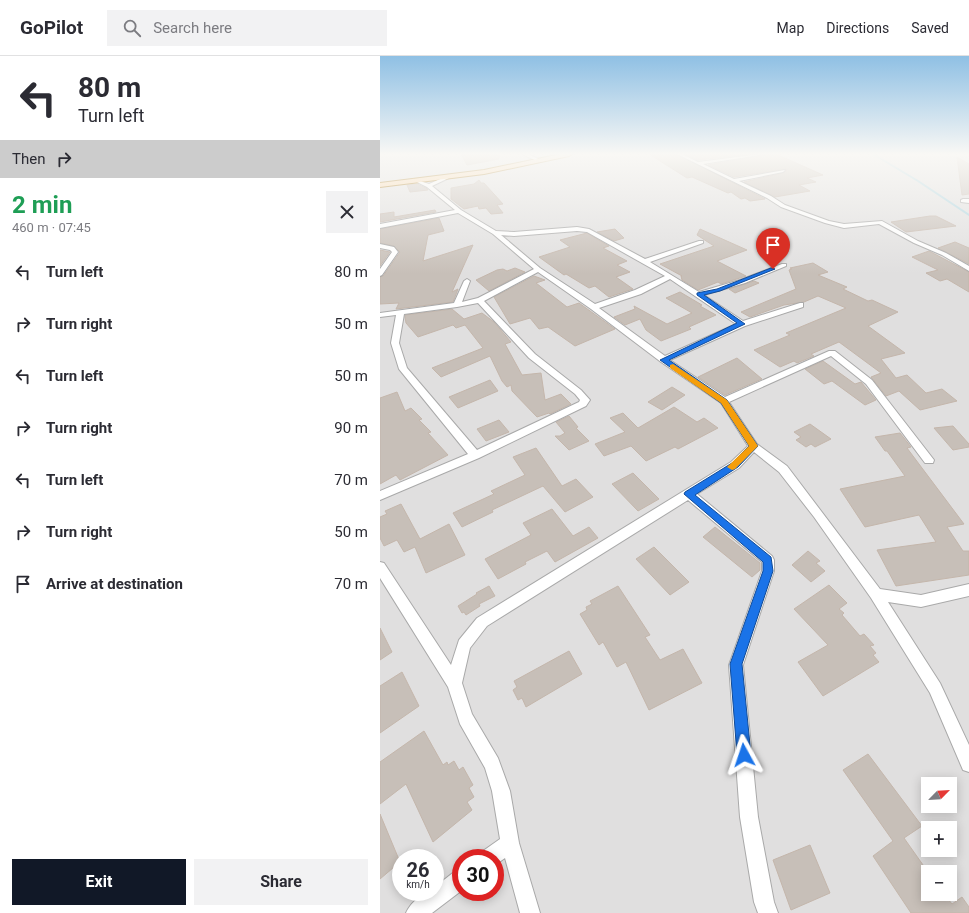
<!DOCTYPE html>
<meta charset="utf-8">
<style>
:root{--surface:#fff;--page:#f2f2f3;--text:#2b2b33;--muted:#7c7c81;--line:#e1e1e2;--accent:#111827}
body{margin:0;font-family:Roboto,sans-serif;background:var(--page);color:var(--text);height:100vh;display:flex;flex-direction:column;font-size:15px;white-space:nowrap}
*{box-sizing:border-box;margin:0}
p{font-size:13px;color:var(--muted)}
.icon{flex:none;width:22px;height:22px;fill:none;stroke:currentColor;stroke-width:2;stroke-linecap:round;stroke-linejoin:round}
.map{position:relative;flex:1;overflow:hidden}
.drawer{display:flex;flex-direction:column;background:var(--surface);width:380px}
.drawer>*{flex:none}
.hud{background:#fff;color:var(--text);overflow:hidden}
.needle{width:26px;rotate:66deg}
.tools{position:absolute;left:541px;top:721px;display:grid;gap:8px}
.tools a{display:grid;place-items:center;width:36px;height:36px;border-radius:0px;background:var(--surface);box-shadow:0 2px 10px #0003;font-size:20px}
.speed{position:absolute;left:12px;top:793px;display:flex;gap:8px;font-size:20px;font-weight:700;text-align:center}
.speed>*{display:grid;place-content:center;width:52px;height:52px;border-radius:50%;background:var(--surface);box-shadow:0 2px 10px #0003;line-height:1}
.speed small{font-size:10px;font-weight:400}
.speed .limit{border:6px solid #d22;background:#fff;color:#111}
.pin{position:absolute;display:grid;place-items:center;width:34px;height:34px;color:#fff;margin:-41px -17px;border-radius:50% 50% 50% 0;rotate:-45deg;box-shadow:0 0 4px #0007}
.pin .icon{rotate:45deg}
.me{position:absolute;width:44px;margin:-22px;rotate:355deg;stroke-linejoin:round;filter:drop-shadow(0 0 3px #0008)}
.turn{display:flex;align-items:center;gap:14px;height:84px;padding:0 12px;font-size:18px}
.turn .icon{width:52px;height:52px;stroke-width:2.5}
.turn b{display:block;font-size:28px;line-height:34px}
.then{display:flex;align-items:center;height:38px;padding:0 12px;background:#0003;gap:8px;font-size:15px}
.round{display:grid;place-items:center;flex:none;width:42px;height:42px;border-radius:0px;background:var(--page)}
.summary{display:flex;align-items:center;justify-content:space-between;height:68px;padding:0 12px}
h1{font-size:24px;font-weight:700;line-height:30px;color:#1e9e55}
.primary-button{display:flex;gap:8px;margin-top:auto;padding:8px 12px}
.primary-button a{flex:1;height:46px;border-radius:0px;background:var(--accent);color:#fff;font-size:16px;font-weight:700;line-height:46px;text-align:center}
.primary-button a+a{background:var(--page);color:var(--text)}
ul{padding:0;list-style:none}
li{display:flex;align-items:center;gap:12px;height:52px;padding:0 12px}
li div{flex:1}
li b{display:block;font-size:15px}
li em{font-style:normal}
header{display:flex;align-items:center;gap:24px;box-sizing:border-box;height:56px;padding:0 20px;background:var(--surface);border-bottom:1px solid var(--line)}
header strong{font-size:19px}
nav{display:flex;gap:22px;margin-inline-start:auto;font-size:14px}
.search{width:280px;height:36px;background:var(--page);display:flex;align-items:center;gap:10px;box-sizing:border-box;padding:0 14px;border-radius:0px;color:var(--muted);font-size:15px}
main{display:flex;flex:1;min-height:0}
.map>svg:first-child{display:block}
.residential{fill:#e0dfdf;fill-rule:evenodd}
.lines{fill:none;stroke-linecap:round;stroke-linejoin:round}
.stream{stroke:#aad3df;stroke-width:2}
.building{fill:#c7bfb8;stroke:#c4b6ab}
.street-casing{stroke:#a9a9a9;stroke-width:2}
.primary-casing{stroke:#a06b00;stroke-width:2}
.street{fill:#fff;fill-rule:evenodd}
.primary{fill:#fcd6a4;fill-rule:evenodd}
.route{fill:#1a73e8;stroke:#114b97}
.slow{fill:#f59e0b}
</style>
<header>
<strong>GoPilot</strong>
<div class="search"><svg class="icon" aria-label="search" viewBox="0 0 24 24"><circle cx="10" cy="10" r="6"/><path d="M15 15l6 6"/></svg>Search here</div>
<nav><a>Map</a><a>Directions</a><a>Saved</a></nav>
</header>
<main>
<section class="drawer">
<div class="hud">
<div class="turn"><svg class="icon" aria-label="left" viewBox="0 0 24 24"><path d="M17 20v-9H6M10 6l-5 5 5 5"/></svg><div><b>80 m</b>Turn left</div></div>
<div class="then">Then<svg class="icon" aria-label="right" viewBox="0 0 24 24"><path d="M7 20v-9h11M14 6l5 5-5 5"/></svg></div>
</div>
<div class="summary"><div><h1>2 min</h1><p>460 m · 07:45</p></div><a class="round"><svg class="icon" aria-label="close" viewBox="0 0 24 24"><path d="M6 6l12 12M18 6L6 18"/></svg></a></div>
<ul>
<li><svg class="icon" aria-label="left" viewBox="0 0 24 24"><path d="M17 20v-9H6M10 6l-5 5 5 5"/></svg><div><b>Turn left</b></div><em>80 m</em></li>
<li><svg class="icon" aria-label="right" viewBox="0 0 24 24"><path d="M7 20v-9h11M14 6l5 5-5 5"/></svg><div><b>Turn right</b></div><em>50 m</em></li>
<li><svg class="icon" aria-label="left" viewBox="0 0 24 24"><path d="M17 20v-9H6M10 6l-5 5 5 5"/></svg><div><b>Turn left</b></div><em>50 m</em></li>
<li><svg class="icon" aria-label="right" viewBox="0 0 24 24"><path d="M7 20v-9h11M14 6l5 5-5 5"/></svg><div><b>Turn right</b></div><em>90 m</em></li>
<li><svg class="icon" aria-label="left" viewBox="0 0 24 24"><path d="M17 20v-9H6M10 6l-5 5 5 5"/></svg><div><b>Turn left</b></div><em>70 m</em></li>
<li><svg class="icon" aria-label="right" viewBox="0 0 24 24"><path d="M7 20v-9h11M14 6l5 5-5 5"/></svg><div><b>Turn right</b></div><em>50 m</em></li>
<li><svg class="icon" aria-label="arrive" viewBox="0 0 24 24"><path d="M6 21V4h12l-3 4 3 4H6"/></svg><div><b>Arrive at destination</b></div><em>70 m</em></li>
</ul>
<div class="primary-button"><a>Exit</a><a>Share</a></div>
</section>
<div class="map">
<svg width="589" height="857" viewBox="0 0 589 857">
<rect width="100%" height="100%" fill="#f2efe9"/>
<path class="residential" d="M 0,98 L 589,98 L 589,857 L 0,857 ZM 548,728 L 570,728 L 570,750 L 548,750 ZM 548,772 L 570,772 L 570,794 L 548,794 ZM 21,802 L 55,802 L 55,836 L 21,836 ZM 81,802 L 115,802 L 115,836 L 81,836 ZM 548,816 L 570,816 L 570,838 L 548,838 Z"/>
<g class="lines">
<path class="stream" d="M 493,98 L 538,125 L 589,159"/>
</g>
<g class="building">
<path d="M 81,98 L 119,98 L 119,103 L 87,109 Z"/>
<path d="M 269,98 L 296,98 L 385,143 L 370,145 L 365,142 L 361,143 L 351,136 L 348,137 L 312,121 L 307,122 Z"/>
<path d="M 305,98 L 371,98 L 318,104 Z"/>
<path d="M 382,98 L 396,98 L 443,119 L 427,122 L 436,126 L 419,129 L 430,135 L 395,141 L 364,126 L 403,117 L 406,115 L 406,113 L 354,121 L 328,109 L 379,100 Z"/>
<path d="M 577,101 L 589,108 L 589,138 L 582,139 Z"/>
<path d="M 99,124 L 101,127 L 104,127 L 123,148 L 117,149 L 123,157 L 111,158 L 106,152 L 99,153 L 98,150 L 84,153 L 71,143 L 71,132 L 94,128 Z"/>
<path d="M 37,128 L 46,132 L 48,134 L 30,136 L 27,129 Z"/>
<path d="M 55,154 L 56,156 L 0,166 L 0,158 L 14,156 L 14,161 Z"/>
<path d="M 550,160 L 556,160 L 576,170 L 526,176 L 511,166 Z"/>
<path d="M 59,162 L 64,175 L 48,179 L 43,205 L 93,189 L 72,236 L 78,233 L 73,246 L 16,253 L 19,247 L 0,248 L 0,221 L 3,220 L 20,196 L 14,190 L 0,187 L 0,173 Z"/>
<path d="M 235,173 L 244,182 L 234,185 L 217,176 Z"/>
<path d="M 320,173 L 367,194 L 337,205 L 366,220 L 341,228 L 338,226 L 318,234 L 302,224 L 301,220 L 302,220 L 280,208 L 334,190 L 317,179 Z"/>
<path d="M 207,177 L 229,190 L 223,192 L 247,205 L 237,209 L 250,216 L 236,221 L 253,233 L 229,241 L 215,230 L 209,232 L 186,218 L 184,219 L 159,201 L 190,191 L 180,184 Z"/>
<path d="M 575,186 L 589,192 L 589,208 L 558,192 Z"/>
<path d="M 0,194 L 10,196 L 0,210 Z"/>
<path d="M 549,195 L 589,216 L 589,236 L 567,223 L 560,225 L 546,217 L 558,214 L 532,201 Z"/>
<path d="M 433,207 L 448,216 L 438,219 L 467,231 L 463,233 L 488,245 L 492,244 L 518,256 L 488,270 L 525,297 L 501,303 L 516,322 L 527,319 L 546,337 L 562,333 L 577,345 L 540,354 L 519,335 L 506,340 L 491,321 L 501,317 L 459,286 L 431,298 L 434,300 L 417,307 L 414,305 L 400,311 L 374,294 L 410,279 L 406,277 L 466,252 L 438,240 L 424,246 L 404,249 L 370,261 L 361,256 L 416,233 L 409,214 L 412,213 L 410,212 Z"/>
<path d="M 135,212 L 145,216 L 109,235 L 96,224 L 117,214 L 123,213 L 127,215 Z"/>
<path d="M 154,220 L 165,224 L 156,227 L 187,251 L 199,247 L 235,273 L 195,290 L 168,271 L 159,273 L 150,262 L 130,268 L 114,241 Z"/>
<path d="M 374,225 L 379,227 L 355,237 L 349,233 Z"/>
<path d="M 300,236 L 322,249 L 320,250 L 336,259 L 309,271 L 311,273 L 281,285 L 266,274 L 260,263 L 245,269 L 234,261 L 255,253 L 254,250 L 287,268 L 312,257 L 286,242 Z"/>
<path d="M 72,253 L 84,263 L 102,257 L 114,266 L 131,286 L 125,288 L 142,319 L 161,317 L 165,344 L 181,338 L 191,348 L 170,358 L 169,357 L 157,361 L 132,335 L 131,329 L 127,331 L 122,325 L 110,300 L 61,321 L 52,312 L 103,292 L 85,269 L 76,272 L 73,269 L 38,281 L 26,267 L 25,261 L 25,259 Z"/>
<path d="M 357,302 L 382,323 L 345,339 L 318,321 Z"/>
<path d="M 443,305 L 475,328 L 481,326 L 496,344 L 485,349 L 452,325 L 444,328 L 425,313 Z"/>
<path d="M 110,324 L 118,335 L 78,352 L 69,341 Z"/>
<path d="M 292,331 L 305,339 L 282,354 L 268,346 Z"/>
<path d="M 17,336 L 25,355 L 31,352 L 42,363 L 39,364 L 51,376 L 48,377 L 68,399 L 20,424 L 16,419 L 0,428 L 0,342 Z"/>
<path d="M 294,351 L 317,366 L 324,362 L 338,372 L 298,393 L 295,391 L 266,405 L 251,390 L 224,400 L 215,388 L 245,376 L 230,362 L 243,357 L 258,372 Z"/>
<path d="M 189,360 L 198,371 L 196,372 L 209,385 L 189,394 L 175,380 L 180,380 L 185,377 L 176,366 Z"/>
<path d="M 119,364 L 129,376 L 106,385 L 97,373 Z"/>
<path d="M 430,368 L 451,383 L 435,391 L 431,388 L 426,391 L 416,384 L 421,381 L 414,376 Z"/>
<path d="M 573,370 L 589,388 L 589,391 L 573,394 L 554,372 Z"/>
<path d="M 520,377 L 531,391 L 527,392 L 584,468 L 567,471 L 583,495 L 589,495 L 589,519 L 516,530 L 497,494 L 556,486 L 539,459 L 485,471 L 460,433 L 525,420 L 507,395 L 505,395 L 495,381 Z"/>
<path d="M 156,392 L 182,430 L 196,423 L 213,441 L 185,456 L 163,430 L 112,454 L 113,456 L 82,471 L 73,457 L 114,438 L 111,435 L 145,419 L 133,401 Z"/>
<path d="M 253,417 L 279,443 L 258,455 L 232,428 Z"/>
<path d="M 21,448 L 40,483 L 69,468 L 85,499 L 46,517 L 35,491 L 24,496 L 17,484 L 4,490 L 0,482 L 0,461 L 7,458 L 5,455 Z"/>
<path d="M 172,453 L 193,480 L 209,471 L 218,482 L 175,506 L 167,495 L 145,506 L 146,508 L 118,523 L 105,503 L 151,479 L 143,467 Z"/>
<path d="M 335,471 L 380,507 L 380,514 L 372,521 L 323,481 Z"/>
<path d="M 274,491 L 309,526 L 290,539 L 256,503 Z"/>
<path d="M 428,495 L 440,505 L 436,507 L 445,515 L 431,526 L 412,509 Z"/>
<path d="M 449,529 L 467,547 L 459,553 L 464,557 L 462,559 L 480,580 L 484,578 L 494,589 L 490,590 L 496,597 L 493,599 L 499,606 L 443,640 L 418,606 L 448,589 L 414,553 Z"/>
<path d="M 109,530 L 115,540 L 99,548 L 100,550 L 86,559 L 84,556 L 82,557 L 78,550 L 97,538 L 96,537 Z"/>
<path d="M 238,530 L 270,579 L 265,581 L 280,604 L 303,593 L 322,627 L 269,654 L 246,606 L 237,611 L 223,586 L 219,589 L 200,558 L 207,554 L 206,551 L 212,548 L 210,545 Z"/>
<path d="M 0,572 L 12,596 L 0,604 Z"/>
<path d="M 189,595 L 202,618 L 146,651 L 142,642 L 138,644 L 133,634 L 137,631 L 134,625 Z"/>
<path d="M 22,616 L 39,650 L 0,677 L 0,630 Z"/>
<path d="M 44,675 L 63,709 L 67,706 L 68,709 L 74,705 L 79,714 L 83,711 L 93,729 L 89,732 L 94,741 L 87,746 L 92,754 L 53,786 L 26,728 L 0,748 L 0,706 Z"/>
<path d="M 488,698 L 542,770 L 524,782 L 548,816 L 548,838 L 564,838 L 572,848 L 582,841 L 589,851 L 589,857 L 531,857 L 493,800 L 513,785 L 463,714 Z"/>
<path d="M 0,758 L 20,806 L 0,823 Z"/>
<path d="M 430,789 L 450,837 L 411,854 L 393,804 Z"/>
</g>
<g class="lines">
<g class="street-casing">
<g id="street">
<path d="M 142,98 L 147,98 L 163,105 L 159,106 Z"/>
<path d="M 297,98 L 302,98 L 318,106 L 381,98 L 379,99 L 323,108 L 354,123 L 405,114 L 403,116 L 359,125 L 391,140 L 405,149 L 449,165 L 464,168 L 502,165 L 538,185 L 566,197 L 589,210 L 589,215 L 562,199 L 534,187 L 499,168 L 464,172 L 445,167 L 401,151 L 387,142 Z"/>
<path d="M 69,119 L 73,120 L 52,130 L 81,154 L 116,175 L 134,176 L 197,171 L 209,173 L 265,203 L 319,185 L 323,185 L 323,187 L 270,206 L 319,236 L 360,224 L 402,208 L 406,208 L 406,210 L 365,227 L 324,239 L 363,265 L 420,247 L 423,247 L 423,251 L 365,270 L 290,304 L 345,341 L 449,295 L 455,295 L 492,324 L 554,404 L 553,407 L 545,407 L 486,328 L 451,300 L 349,346 L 377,388 L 407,410 L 500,533 L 541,539 L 589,528 L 589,540 L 541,551 L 508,546 L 560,627 L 589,689 L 589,716 L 583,714 L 550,637 L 491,542 L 434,461 L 399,416 L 374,396 L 359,412 L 317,438 L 392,500 L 394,504 L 394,515 L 363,609 L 378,761 L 394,846 L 398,857 L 378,857 L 374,846 L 360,761 L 349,609 L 382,515 L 382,506 L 308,444 L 107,570 L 90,592 L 82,627 L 92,658 L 118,702 L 130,735 L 139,787 L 160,857 L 140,857 L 125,802 L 115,809 L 115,802 L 101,802 L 103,795 L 120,783 L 112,735 L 105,712 L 80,668 L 68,631 L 0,522 L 0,506 L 4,507 L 71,609 L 79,584 L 97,562 L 351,406 L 368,390 L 341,347 L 281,306 L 211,253 L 158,216 L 104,245 L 155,298 L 201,334 L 210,344 L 206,350 L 99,402 L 0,444 L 0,435 L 88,398 L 19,313 L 11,287 L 16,259 L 0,261 L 0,257 L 74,247 L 84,225 L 87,223 L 90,225 L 82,246 L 98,242 L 154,213 L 113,178 L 78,157 L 0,172 L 0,168 L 75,154 L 47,131 L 35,125 L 37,124 L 49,128 ZM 197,175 L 207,176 L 285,220 L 255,234 L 215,248 L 160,212 L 121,179 L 134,180 ZM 290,223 L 356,268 L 285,300 L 219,252 L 261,238 ZM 98,247 L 149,302 L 195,338 L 200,344 L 199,346 L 97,394 L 27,312 L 19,287 L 24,258 L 77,251 Z"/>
<path d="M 583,143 L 589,143 L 589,147 L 581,146 L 581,144 Z"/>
<path d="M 0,188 L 14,191 L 18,196 L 2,219 L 0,220 L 0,213 L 12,196 L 10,194 L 0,192 Z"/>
<path d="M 81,814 L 81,835 L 52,857 L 26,857 C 31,846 43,836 55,836 L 55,831 L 74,816 Z"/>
</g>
</g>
<g class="primary-casing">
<path id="primary" d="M 181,98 L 192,98 L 189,100 L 104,118 L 0,131 L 0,127 L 104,114 Z"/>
</g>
<use href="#street" class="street"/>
<use href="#primary" class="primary"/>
</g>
<linearGradient id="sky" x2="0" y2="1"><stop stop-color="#8fc0e4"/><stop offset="0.45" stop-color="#f9f8f5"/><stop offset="1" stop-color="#f9f8f5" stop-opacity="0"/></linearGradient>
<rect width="589" height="218" fill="url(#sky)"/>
<path class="route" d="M 391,212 L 395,213 L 340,235 L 324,239 L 365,268 L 289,304 L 347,344 L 378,390 L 358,411 L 315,439 L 391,501 L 393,515 L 362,608 L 371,699 L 369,704 L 364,706 L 359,704 L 357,699 L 350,608 L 383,515 L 383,506 L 304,438 L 305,436 L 352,407 L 369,390 L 341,347 L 280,304 L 357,267 L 317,239 L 317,237 L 337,233 Z"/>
<path class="slow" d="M 293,308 L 347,344 L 378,390 L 355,413 L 352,414 L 347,411 L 369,390 L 341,347 L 290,312 L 290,309 Z"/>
</svg>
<div class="tools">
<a><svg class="needle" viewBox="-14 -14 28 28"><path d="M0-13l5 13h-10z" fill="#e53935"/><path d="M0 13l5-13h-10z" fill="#7c7c81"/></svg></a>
<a>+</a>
<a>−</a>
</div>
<div class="speed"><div>26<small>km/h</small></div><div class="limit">30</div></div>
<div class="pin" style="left:393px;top:213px;background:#d93025"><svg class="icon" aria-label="arrive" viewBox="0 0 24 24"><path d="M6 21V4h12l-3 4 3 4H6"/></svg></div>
<svg class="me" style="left:364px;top:699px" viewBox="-20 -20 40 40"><path d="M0-17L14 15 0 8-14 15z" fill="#1a73e8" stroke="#fff" stroke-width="4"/></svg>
</div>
</main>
